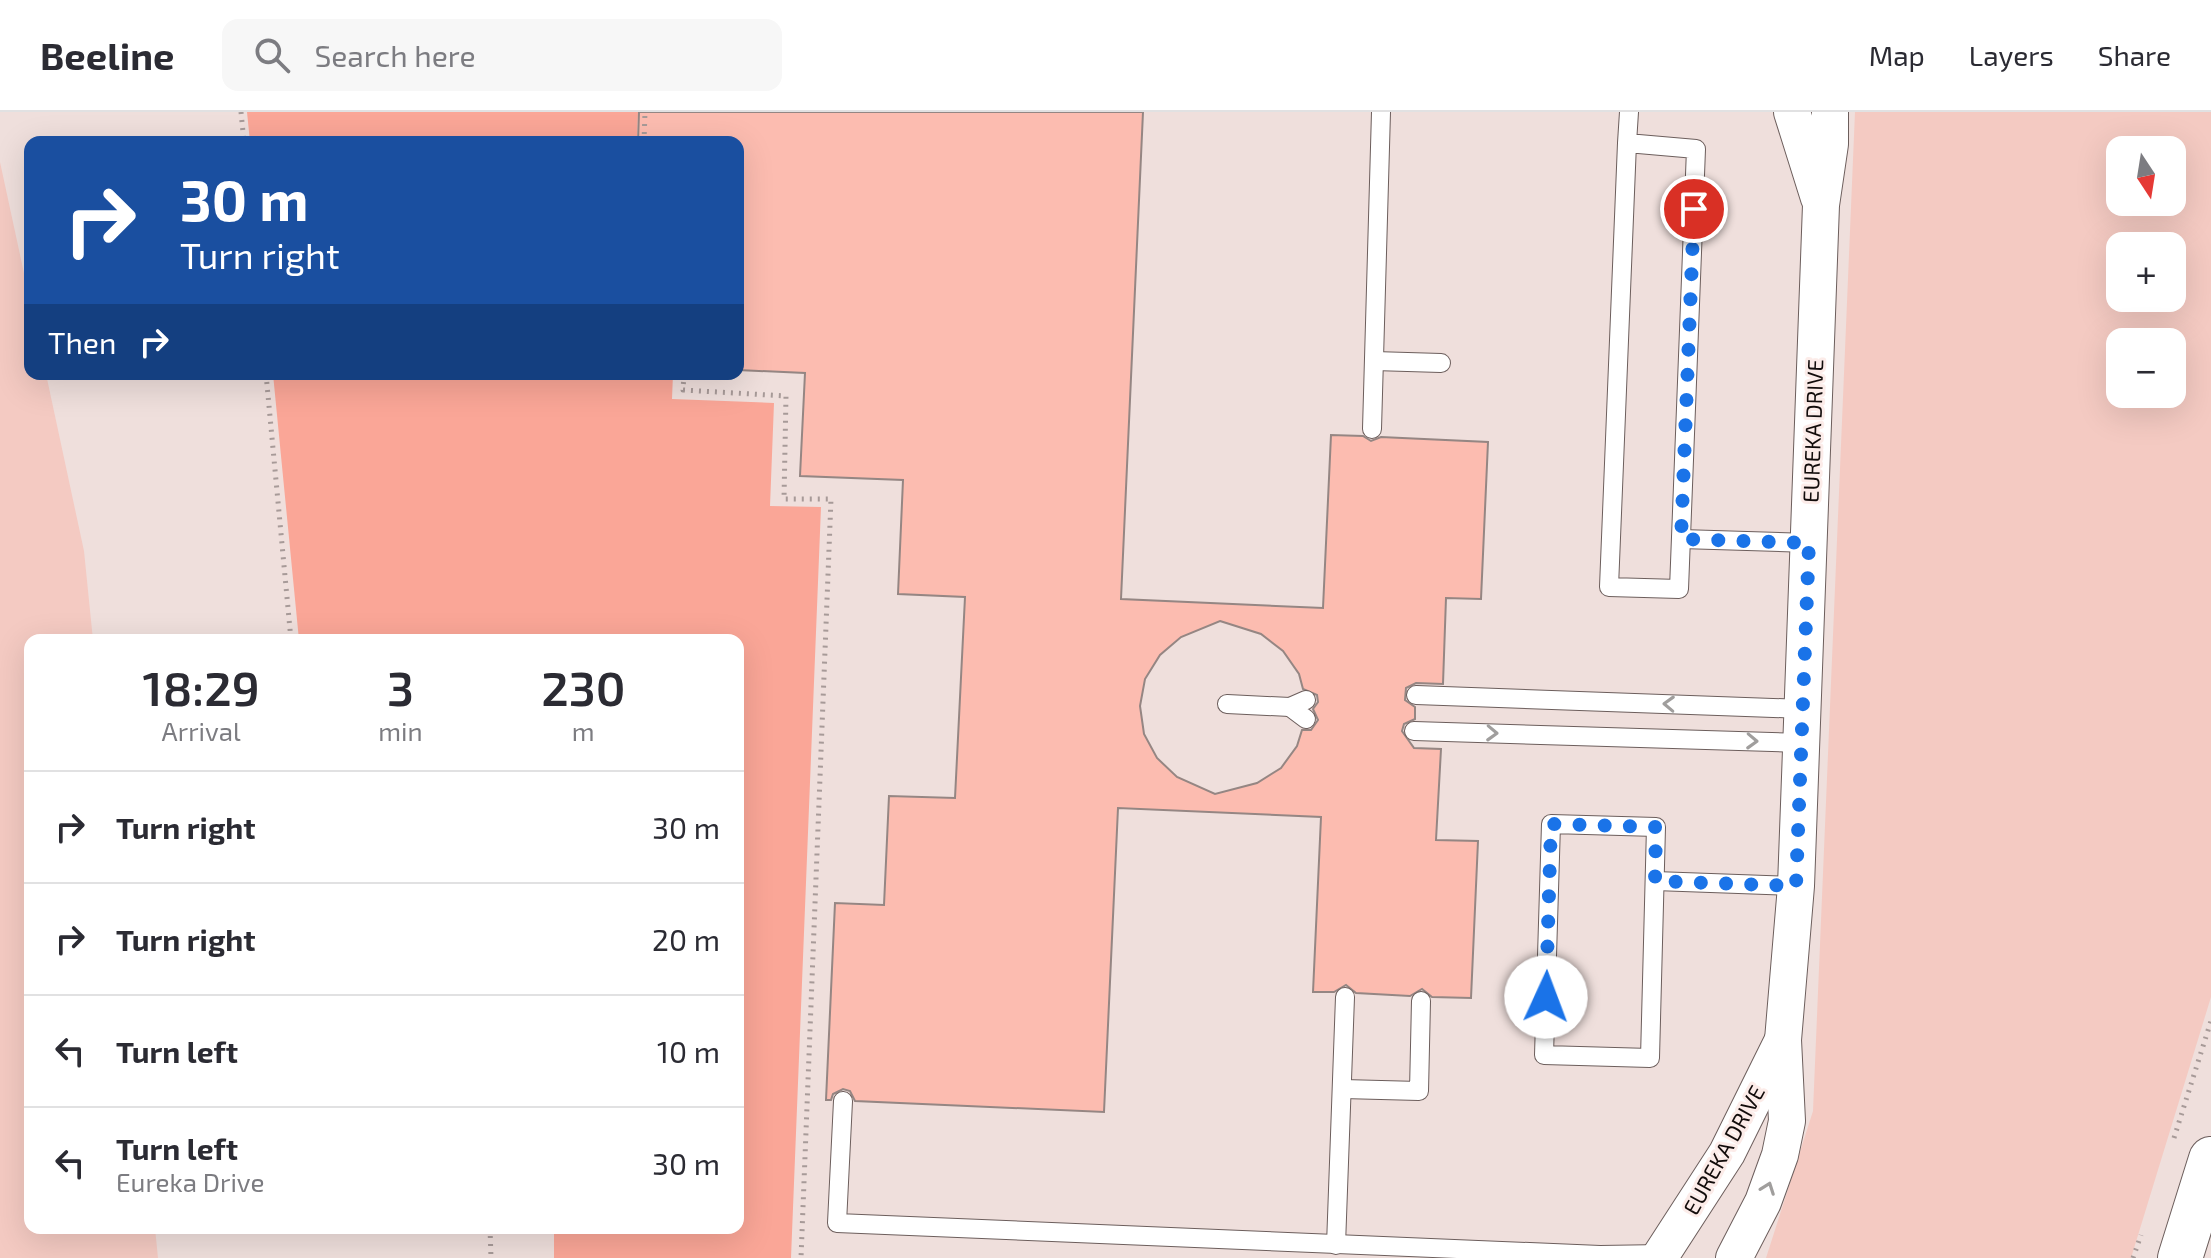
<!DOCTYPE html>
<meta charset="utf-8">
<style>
:root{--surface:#fff;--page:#f7f7f7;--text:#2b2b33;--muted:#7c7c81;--line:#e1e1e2}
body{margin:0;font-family:"Exo 2",sans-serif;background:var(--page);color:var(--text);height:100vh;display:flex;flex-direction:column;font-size:30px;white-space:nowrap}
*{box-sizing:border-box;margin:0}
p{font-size:26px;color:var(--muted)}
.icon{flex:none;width:44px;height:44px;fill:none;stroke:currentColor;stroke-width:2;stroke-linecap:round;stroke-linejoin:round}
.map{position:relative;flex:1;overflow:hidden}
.details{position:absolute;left:24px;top:522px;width:720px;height:600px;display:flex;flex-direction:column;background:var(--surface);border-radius:16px;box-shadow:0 8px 32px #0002}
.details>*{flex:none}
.top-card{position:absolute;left:24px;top:24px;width:720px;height:244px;border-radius:16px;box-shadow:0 8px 32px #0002;background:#1a4fa0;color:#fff;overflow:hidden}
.needle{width:52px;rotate:168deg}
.tools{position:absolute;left:2106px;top:24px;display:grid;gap:16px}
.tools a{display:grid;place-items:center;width:80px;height:80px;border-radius:16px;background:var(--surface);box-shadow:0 8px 32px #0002;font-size:40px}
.pin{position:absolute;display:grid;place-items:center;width:68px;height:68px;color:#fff;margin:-34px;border:4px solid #fff;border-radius:50%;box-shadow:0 2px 8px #0007}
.me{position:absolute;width:88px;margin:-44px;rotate:2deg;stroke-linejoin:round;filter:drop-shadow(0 0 6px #0008)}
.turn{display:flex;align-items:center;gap:28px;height:168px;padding:0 24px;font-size:36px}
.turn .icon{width:104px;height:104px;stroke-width:2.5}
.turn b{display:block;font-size:56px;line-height:68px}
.then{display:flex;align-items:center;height:76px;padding:0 24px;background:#0003;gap:16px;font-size:30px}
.eta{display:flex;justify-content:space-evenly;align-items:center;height:136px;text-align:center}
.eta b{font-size:48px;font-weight:600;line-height:56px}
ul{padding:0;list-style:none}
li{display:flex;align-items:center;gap:24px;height:112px;padding:0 24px;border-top:2px solid var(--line)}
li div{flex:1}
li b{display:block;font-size:30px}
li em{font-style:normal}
header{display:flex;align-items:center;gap:48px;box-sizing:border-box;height:112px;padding:0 40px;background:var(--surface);border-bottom:2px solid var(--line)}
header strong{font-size:38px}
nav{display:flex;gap:44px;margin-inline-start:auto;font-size:28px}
.search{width:560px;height:72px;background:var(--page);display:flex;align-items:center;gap:20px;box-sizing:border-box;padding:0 28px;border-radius:16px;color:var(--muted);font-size:30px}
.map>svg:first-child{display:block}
.green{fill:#f4cac2;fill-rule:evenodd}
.water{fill:#faa697}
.building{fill:#fcbcb0;stroke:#958683;stroke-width:2;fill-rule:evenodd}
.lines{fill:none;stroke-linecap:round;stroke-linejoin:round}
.service-casing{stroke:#6c5e5c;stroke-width:20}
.minor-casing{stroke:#6c5e5c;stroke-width:38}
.secondary-casing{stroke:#6c5e5c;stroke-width:46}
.path{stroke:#a79a98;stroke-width:5;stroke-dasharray:2 6;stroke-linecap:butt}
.service{stroke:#fff;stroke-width:18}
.minor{stroke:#fff;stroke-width:36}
.secondary{stroke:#fff;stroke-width:44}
.oneway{stroke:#a09e9d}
.route{stroke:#1a73e8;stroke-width:14;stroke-dasharray:0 25.2}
.labels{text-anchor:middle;stroke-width:6;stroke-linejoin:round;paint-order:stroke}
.street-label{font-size:22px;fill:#120c0b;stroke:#fcece9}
</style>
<header>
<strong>Beeline</strong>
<div class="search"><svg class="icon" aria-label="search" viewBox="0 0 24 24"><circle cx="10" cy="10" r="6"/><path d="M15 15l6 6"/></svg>Search here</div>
<nav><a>Map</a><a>Layers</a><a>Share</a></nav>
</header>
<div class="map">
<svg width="2211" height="1146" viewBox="0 0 2211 1146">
<rect width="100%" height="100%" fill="#efdfdc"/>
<g class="green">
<path d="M 1855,0 L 2211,0 L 2211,885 L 2131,1146 L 1766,1146 L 1813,999 ZM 2120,38 L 2172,38 L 2172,90 L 2120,90 ZM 2120,134 L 2172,134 L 2172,186 L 2120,186 ZM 2120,230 L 2172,230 L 2172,282 L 2120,282 Z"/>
<path d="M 0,50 L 30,189 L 30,262 L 46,262 L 84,439 L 93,528 L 30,528 L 30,1116 L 155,1116 L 158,1146 L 0,1146 Z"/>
</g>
<g class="water">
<path d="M 247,0 L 638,0 L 637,30 L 250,30 Z"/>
<path d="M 273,262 L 673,262 L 672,287 L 774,291 L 770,394 L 821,395 L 791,1146 L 554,1146 L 554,1116 L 738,1116 L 738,528 L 299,528 Z"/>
</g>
<path class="building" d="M 639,0 L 1143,0 L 1121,487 L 1323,496 L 1331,323 L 1363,324 L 1371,329 L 1381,325 L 1488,330 L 1481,487 L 1446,486 L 1443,572 L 1416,571 L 1406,576 L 1405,588 L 1415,595 L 1415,607 L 1404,612 L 1402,619 L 1414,636 L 1441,637 L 1436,728 L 1478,729 L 1471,886 L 1432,885 L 1422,877 L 1410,884 L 1356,881 L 1346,873 L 1334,880 L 1313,880 L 1321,705 L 1118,696 L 1104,1000 L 855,989 L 850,979 L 843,977 L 833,982 L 831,988 L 826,988 L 835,791 L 884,793 L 889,684 L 955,686 L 965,485 L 898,482 L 903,368 L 800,364 L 805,261 L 738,258 L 738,30 L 638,30 ZM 1220,509 L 1261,522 L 1283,539 L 1299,562 L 1303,577 L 1317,583 L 1318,590 L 1313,597 L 1318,608 L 1311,618 L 1302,618 L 1297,634 L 1281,656 L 1257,671 L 1215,682 L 1177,665 L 1157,646 L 1144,622 L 1140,594 L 1145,567 L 1160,543 L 1181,525 Z"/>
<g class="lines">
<g class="service-casing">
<g id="service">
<path d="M 1627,31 L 1696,37 L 1679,477 L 1609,475 L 1627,31 L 1629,0"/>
<path d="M 1374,249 L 1441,251"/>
<path d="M 1372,317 L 1381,0"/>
<path d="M 1681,427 L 1809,431"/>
<path d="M 1416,583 L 1803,597"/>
<path d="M 1227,592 L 1290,595"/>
<path d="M 1306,607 L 1290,595 L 1306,588"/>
<path d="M 1414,619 L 1801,631"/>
<path d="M 1551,712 L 1656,715 L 1650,946 L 1544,943 Z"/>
<path d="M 1655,769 L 1796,774"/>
<path d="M 1343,977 L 1419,979 L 1421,889"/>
<path d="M 843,989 L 837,1111 L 1600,1143 L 1663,1142"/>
<path d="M 1336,1133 L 1345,885"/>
</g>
</g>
<g class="minor-casing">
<g id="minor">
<path d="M 1792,0 L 1819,86"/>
<path d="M 1659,1146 L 1727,1041 L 1782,930"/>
<path d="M 1734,1146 L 1763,1090 L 1780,1043 L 1787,1009 L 1783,928 L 1796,774 L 1821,93 L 1830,32 L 1830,0"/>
</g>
</g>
<g class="secondary-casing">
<path id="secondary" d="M 2180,1146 L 2211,1047"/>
</g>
<g class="path">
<path d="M 241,0 L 244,30"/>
<path d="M 644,30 L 645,0"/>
<path d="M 266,262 L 291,528"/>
<path d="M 684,262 L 683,278 L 786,284 L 784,387 L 831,387 L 801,1146"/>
<path d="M 2174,1026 L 2211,909"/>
<path d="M 490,1116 L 491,1146"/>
<path d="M 2133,1146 L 2141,1123"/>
</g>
<use href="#service" class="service"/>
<use href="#minor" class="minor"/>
<use href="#secondary" class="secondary"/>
</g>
<defs><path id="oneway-chevron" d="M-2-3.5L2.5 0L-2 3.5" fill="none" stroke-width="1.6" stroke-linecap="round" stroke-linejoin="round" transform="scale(2)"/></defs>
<g class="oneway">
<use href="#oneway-chevron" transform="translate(1669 592) rotate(-178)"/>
<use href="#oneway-chevron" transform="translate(1492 621) rotate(2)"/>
<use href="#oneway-chevron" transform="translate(1752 629) rotate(2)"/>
<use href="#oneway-chevron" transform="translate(1768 1076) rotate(-70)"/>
</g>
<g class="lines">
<path class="route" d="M 1546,885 L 1551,712 L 1656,715 L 1655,769 L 1796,774 L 1809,431 L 1681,427 L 1694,97"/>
</g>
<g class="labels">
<g class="street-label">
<text transform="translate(1813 319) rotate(-88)" y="8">EUREKA DRIVE</text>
<text transform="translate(1724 1038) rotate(-61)" y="8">EUREKA DRIVE</text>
</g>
</g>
</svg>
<div class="tools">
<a><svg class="needle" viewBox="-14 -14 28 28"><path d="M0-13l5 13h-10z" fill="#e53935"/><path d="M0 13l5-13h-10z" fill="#7c7c81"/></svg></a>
<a>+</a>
<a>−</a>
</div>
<div class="pin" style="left:1694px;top:97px;background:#d93025"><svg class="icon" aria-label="arrive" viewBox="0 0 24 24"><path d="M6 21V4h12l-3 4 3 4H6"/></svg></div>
<svg class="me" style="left:1546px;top:885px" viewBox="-20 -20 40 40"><circle r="19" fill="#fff"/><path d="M0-13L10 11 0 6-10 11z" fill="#1a73e8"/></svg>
<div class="top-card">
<div class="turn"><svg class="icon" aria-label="right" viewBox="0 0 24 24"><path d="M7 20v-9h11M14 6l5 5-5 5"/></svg><div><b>30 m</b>Turn right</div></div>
<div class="then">Then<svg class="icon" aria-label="right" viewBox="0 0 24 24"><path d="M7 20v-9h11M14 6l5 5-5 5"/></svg></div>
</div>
<section class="details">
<div class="eta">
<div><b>18:29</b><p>Arrival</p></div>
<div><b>3</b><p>min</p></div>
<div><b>230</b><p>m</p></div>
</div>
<ul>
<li><svg class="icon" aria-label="right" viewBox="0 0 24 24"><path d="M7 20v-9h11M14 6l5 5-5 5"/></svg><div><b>Turn right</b></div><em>30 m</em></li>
<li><svg class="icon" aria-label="right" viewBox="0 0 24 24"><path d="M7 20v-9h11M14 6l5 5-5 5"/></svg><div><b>Turn right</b></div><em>20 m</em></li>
<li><svg class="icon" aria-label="left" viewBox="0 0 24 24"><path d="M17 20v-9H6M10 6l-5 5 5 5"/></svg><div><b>Turn left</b></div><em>10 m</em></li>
<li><svg class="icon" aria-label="left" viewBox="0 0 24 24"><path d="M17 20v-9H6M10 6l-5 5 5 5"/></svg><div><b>Turn left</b><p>Eureka Drive</p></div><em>30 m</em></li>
</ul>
</section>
</div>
